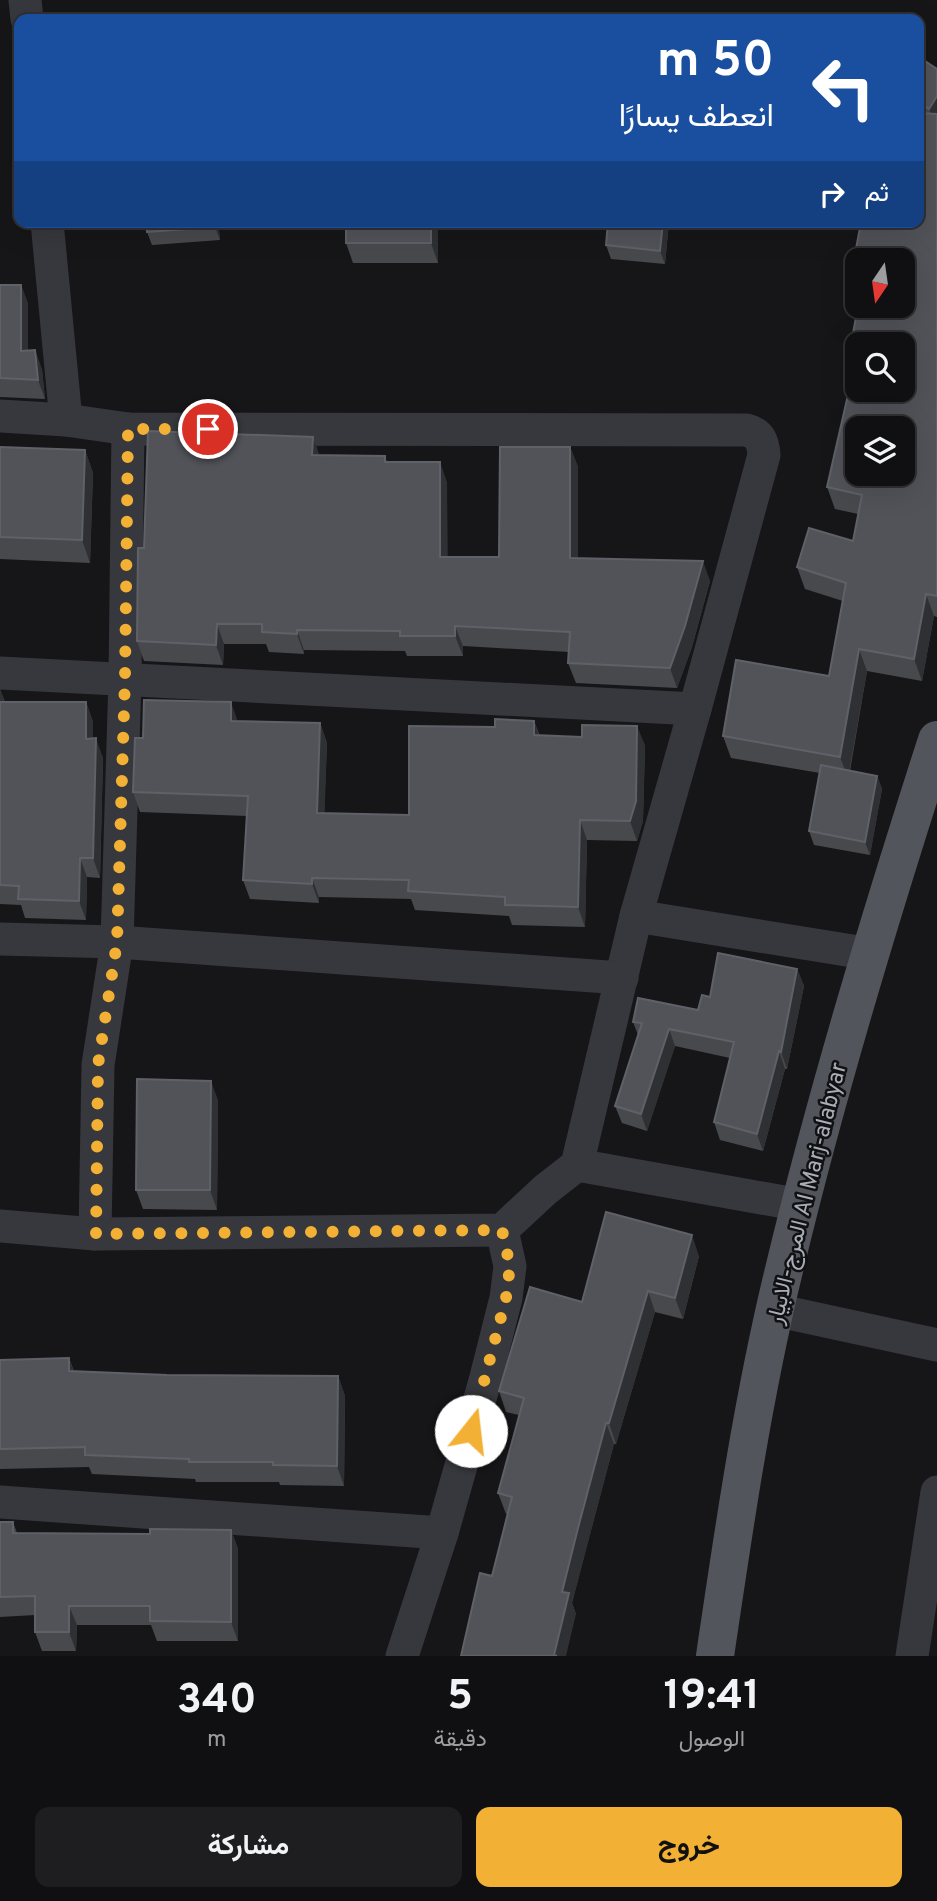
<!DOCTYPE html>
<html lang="ar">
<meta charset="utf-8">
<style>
:root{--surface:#101012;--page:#1e1e20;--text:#f1f3f6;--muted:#9c9d9f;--line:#303032;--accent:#f2b134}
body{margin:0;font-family:Overpass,Vazirmatn,sans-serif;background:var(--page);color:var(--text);direction:rtl;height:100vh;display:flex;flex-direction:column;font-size:26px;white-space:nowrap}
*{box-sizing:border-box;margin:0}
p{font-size:23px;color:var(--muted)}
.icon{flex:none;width:38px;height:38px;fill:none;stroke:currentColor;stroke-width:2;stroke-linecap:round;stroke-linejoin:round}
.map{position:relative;height:1656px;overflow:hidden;direction:ltr}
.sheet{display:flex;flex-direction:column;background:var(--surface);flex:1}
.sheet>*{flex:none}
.top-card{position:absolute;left:14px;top:14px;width:910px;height:214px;border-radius:14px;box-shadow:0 7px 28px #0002,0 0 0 2px var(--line);direction:rtl;background:#1a4fa0;color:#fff;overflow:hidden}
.needle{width:46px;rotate:193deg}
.fabs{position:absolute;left:845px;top:248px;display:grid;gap:14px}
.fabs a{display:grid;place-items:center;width:70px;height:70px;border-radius:14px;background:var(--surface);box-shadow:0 7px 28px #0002,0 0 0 2px var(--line);font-size:35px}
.pin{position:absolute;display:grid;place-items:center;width:60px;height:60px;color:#fff;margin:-30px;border:4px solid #fff;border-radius:50%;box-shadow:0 2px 7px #0007}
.me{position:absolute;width:77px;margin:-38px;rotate:16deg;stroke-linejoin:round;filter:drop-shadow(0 0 5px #0008)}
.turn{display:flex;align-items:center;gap:24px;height:147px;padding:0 35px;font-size:32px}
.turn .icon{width:91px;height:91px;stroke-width:2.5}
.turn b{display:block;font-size:49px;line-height:60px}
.then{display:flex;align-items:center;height:66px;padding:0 35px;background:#0003;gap:14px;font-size:26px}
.eta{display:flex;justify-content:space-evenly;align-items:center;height:119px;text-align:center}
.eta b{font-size:42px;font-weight:700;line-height:49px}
.primary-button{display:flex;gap:14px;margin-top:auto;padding:14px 35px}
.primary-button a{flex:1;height:80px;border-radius:14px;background:var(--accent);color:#111;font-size:28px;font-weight:700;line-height:80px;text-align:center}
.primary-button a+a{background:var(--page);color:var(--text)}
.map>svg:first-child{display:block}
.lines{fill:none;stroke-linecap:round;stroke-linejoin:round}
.minor{stroke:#37383d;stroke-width:33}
.primary{stroke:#53555c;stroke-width:38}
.wall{fill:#47494d;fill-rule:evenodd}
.shaded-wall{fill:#2f3033}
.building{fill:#525359;stroke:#5f6168;stroke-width:2;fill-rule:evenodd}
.route{stroke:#f2b134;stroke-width:12;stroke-dasharray:0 21.6}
.labels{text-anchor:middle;stroke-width:5;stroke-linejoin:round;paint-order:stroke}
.street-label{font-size:23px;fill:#a8adb8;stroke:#111113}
</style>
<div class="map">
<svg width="937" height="1656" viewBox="0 0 937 1656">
<rect width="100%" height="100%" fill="#161618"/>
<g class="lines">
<g class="minor">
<path d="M 25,0 L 27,19"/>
<path d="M 47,222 L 66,420"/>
<path d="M 0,416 L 66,420 L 128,429 L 746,430 C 760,433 763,442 764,455 L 695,709 L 636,916 L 577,1165 L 545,1190 L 502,1230 L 95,1234 L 0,1226"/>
<path d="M 0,673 L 695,709"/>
<path d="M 636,916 L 871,954"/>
<path d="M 0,939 L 117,942 L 622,978"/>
<path d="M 577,1165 L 801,1205"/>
<path d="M 95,1234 L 98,1065 L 117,942 L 125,678 L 128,429"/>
<path d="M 775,1310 L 937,1345"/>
<path d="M 0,1502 L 442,1533"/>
<path d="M 402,1656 L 442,1533 L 485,1381 L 506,1298 L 510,1266 L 502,1230"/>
<path d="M 912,1656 L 937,1492"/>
</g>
<path class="primary" d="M 715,1656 C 734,1527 753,1397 784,1270 C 827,1091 881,914 937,740"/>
</g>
<g class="wall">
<path d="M 919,57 L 937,69 L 937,617 L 934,616 L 922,681 L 867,671 L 850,771 L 877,776 L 882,789 L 870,855 L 814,845 L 809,831 L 820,773 L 731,758 L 723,736 L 829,676 L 843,601 L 805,589 L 797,567 L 853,541 L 858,514 L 835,509 L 827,487 L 857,352 L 852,339 L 903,261 L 861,261 L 856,249 L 919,222 ZM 858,345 L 903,345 L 858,390 Z"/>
<path d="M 146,222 L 218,222 L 220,240 L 152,245 L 147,232 Z"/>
<path d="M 438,222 L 438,263 L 353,263 L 346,243 Z"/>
<path d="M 669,222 L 665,264 L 611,259 L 606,245 Z"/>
<path d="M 0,285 L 21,285 L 28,304 L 28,351 L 35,350 L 42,370 L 45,399 L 0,397 Z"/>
<path d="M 313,437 L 319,455 L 385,456 L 387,462 L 447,482 L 447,557 L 499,557 L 570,447 L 578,467 L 578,558 L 710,581 L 692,647 L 677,688 L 576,683 L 568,663 L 569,652 L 463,646 L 463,656 L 407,656 L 405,651 L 304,650 L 304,654 L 269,652 L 266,644 L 224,644 L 223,665 L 144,661 L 137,641 L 144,548 Z"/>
<path d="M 0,447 L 85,450 L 93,473 L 90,563 L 0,559 Z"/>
<path d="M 0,689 L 5,702 L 86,702 L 93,722 L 93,738 L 103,758 L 100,878 L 87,877 L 86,920 L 25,918 L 21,905 L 0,904 Z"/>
<path d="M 238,721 L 320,723 L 327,743 L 324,813 L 409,815 L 495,727 L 534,721 L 540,736 L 645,745 L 643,821 L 637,841 L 587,840 L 585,927 L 512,925 L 509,916 L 415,910 L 411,899 L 319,897 L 319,903 L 250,899 L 243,880 L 247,816 L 140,812 L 133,792 L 143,738 Z"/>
<path d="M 797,969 L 804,986 L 787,1069 L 785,1069 L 763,1151 L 720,1140 L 714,1122 L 730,1058 L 675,1046 L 647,1131 L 622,1123 L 615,1106 L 638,1035 L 633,1022 L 698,1010 L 710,997 Z"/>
<path d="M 218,1100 L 217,1210 L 143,1209 L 136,1190 Z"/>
<path d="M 699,1256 L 683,1319 L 655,1312 L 616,1444 L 614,1444 L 586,1549 L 572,1603 L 576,1614 L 492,1576 L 507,1514 L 506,1514 L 498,1493 L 519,1415 L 506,1412 L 499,1391 L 582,1302 Z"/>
<path d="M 69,1358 L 74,1371 L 167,1375 L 338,1376 L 345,1396 L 344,1486 L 280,1485 L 279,1482 L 196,1482 L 195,1479 L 92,1474 L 89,1467 L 0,1469 L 0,1360 Z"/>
<path d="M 0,1522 L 13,1522 L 17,1533 L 150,1534 L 231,1530 L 238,1549 L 238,1641 L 157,1641 L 151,1625 L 77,1625 L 76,1651 L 42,1651 L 35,1632 L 35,1615 L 0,1617 Z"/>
</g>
<g class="shaded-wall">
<path d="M 937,96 L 937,117 L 934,122 L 929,109 Z"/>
<path d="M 215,222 L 218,222 L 220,240 L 215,227 Z"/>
<path d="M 431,222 L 438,222 L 438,263 L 431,243 Z"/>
<path d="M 663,222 L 669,222 L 665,264 L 660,251 Z"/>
<path d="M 21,285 L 28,304 L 28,370 L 21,351 Z"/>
<path d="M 35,350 L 42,370 L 45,399 L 38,380 Z"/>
<path d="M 313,437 L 320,457 L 312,455 Z"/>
<path d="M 570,447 L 578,467 L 578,578 L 570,558 Z"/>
<path d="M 85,450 L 93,473 L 90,563 L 82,540 Z"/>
<path d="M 440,462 L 447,482 L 448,577 L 440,557 Z"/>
<path d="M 703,561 L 710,581 L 692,647 L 677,688 L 670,668 Z"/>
<path d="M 926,594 L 934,616 L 922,681 L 914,659 Z"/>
<path d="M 217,624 L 224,644 L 223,665 L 216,645 Z"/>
<path d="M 455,626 L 463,646 L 463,656 L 455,636 Z"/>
<path d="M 297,630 L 304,650 L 304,654 L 297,634 Z"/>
<path d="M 859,649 L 867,671 L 848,778 L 840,757 Z"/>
<path d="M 0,689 L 6,706 L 0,706 Z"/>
<path d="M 86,702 L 93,722 L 93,758 L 86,739 Z"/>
<path d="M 231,702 L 238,722 L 231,721 Z"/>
<path d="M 534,721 L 541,741 L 534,735 Z"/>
<path d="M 320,723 L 327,743 L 324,832 L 317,813 Z"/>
<path d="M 637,726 L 645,745 L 643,821 L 637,841 L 630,821 Z"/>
<path d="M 96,738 L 103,758 L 100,878 L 93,858 Z"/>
<path d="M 877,776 L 882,789 L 870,855 L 865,842 Z"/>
<path d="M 580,820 L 587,840 L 585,927 L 578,907 Z"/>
<path d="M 80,858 L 87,877 L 86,920 L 79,901 Z"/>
<path d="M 312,878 L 319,897 L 319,903 L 312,884 Z"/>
<path d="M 797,969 L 804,986 L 787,1069 L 781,1052 Z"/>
<path d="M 669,1029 L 675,1046 L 647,1131 L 641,1114 Z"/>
<path d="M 779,1051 L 785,1069 L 763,1151 L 757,1134 Z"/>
<path d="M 211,1081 L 218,1100 L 217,1210 L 210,1190 Z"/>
<path d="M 692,1235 L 699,1256 L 683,1319 L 675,1298 Z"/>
<path d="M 648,1291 L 655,1312 L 616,1444 L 609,1423 Z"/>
<path d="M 69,1358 L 76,1378 L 69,1371 Z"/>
<path d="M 338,1376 L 345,1396 L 344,1486 L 337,1466 Z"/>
<path d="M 606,1423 L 614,1444 L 572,1603 L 576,1614 L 566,1656 L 554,1656 L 562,1592 L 578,1528 Z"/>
<path d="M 231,1530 L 238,1549 L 238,1641 L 231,1622 Z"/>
<path d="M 69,1606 L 77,1625 L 76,1651 L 69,1632 Z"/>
</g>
<g class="building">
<path d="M 919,57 L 937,69 L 937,96 L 929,109 L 919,102 Z"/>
<path d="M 919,113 L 937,114 L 937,596 L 926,594 L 914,659 L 859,649 L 840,757 L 723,736 L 736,660 L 829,676 L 846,583 L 797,567 L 809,528 L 853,541 L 862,495 L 827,487 L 858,351 L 858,390 L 903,390 L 903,345 L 859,345 L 860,340 L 852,339 L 858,306 L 903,306 L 903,261 L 864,261 L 866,251 L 856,249 L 861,222 L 919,222 ZM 858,429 L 903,429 L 903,474 L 858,474 Z"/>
<path d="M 146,222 L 215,222 L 215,227 L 147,232 Z"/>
<rect x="346" y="222" width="85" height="21"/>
<path d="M 608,222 L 663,222 L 660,251 L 606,245 Z"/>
<path d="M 0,285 L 21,285 L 21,351 L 35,350 L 38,380 L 0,378 Z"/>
<path d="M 148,431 L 313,437 L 312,455 L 385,456 L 385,462 L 440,462 L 440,557 L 499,557 L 500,447 L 570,447 L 570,558 L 703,561 L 685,626 L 670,668 L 568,663 L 570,632 L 455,626 L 455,636 L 400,636 L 400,631 L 297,630 L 297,634 L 262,632 L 262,624 L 217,624 L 216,645 L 137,641 L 138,548 L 144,548 Z"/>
<path d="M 0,447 L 85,450 L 82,540 L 0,537 Z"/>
<path d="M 144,700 L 231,702 L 231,721 L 320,723 L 317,813 L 409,815 L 409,726 L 495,727 L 495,719 L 534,721 L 534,735 L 582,737 L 582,725 L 637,726 L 636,801 L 630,821 L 580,820 L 578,907 L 505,905 L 505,897 L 408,891 L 409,880 L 312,878 L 312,884 L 243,880 L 248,796 L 133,792 L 135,738 L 143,738 Z"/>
<path d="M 0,702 L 86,702 L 86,739 L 96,738 L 93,858 L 80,858 L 79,901 L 18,899 L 19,886 L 0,885 Z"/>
<path d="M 821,765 L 877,776 L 865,842 L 809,831 Z"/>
<path d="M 718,953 L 797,969 L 781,1052 L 779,1051 L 757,1134 L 714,1122 L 734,1042 L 669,1029 L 641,1114 L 615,1106 L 642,1023 L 633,1022 L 638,998 L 698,1010 L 702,995 L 710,997 Z"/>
<path d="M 137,1079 L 211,1081 L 210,1190 L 136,1190 Z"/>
<path d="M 606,1212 L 692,1235 L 675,1298 L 648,1291 L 609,1423 L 606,1423 L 578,1528 L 562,1592 L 569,1593 L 554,1655 L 557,1656 L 461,1656 L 480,1573 L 492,1576 L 512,1497 L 498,1493 L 524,1398 L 499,1391 L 530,1287 L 582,1302 Z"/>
<path d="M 69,1358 L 69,1371 L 167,1375 L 338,1376 L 337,1466 L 273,1465 L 273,1462 L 189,1462 L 189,1459 L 85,1455 L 85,1447 L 0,1449 L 0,1360 Z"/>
<path d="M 0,1522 L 13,1522 L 13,1533 L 150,1534 L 150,1529 L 231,1530 L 231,1622 L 150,1621 L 150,1606 L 69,1606 L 69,1632 L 35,1632 L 35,1596 L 0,1597 Z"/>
</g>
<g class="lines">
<path class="route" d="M 208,429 L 128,429 L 125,678 L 117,942 L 98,1065 L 96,1234 L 502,1230 L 510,1266 L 506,1298 L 471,1431"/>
</g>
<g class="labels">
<g class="street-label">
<text transform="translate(806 1193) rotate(-76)" y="8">المرج-الابيار Al Marj-alabyar</text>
</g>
</g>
</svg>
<div class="fabs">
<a><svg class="needle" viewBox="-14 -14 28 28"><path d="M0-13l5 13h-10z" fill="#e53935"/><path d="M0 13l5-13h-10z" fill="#9c9d9f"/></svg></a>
<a><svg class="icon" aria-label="search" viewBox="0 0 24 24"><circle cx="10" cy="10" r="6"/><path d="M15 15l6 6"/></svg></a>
<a><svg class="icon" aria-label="layers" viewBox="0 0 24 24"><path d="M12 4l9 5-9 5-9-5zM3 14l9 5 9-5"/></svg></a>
</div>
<div class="pin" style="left:208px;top:429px;background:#d93025"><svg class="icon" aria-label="arrive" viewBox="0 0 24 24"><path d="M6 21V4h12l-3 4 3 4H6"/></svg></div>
<svg class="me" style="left:471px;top:1431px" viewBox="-20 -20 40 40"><circle r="19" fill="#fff"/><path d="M0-13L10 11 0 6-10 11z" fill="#f2b134"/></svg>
<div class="top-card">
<div class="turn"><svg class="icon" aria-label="left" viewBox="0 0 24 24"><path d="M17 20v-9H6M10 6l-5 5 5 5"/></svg><div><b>50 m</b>انعطف يسارًا</div></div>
<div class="then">ثم<svg class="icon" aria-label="right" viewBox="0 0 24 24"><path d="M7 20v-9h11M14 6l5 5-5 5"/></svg></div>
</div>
</div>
<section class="sheet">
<div class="eta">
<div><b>19:41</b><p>الوصول</p></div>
<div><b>5</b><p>دقيقة</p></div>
<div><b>340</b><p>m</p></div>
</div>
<div class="primary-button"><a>خروج</a><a>مشاركة</a></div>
</section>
